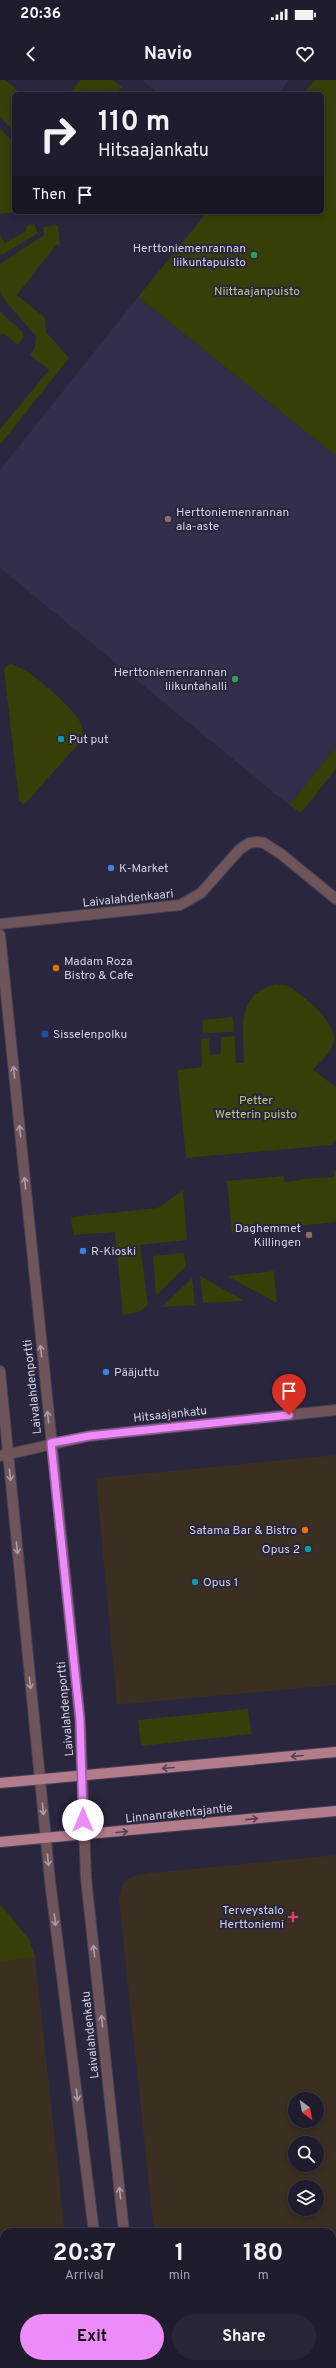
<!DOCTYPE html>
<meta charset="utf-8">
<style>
:root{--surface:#1f1c2e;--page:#272536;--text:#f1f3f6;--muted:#a1a1aa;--line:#3c3a4a;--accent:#ed8cf9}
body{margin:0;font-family:Overpass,sans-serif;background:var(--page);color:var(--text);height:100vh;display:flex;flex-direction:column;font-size:15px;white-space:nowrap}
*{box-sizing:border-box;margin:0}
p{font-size:13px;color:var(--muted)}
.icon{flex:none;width:22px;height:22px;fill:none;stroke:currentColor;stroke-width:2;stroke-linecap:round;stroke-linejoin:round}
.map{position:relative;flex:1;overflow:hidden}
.side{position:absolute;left:0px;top:2148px;width:336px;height:140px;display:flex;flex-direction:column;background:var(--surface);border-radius:12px 12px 0 0;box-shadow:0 2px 6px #0003,0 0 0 1px var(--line)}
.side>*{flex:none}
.hud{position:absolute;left:12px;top:12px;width:312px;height:122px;border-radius:6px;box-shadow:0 2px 6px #0003,0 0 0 1px var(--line);background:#1f1c2e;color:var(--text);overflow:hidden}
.needle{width:26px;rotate:148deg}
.fabs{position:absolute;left:288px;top:2012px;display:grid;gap:8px}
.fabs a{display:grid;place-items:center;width:36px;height:36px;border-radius:50%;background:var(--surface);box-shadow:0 2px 6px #0003,0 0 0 1px var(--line);font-size:20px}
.pin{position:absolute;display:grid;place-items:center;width:34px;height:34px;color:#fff;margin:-41px -17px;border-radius:50% 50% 50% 0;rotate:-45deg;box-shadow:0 0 4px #0007}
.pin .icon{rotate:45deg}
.me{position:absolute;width:44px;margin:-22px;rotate:0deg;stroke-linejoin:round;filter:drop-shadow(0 0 3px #0008)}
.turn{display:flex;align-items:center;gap:14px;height:84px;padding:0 20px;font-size:18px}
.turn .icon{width:52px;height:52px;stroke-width:2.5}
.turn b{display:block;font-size:28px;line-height:34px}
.then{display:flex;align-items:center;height:38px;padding:0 20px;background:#0003;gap:8px;font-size:15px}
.eta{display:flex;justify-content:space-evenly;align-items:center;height:68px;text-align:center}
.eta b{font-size:24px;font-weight:700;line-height:28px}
.primary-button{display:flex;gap:8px;margin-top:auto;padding:8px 20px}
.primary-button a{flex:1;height:46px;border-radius:24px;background:var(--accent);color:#111;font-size:16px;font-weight:700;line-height:46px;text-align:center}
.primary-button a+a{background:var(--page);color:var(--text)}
.status{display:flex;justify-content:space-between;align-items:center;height:28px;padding:0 20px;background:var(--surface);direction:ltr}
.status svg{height:11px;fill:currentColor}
header{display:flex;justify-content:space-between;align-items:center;height:52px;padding:0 20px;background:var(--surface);font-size:18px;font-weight:700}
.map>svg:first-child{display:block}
.commercial{fill:#3a2f20;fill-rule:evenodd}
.built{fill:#332e4c}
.green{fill:#373e07}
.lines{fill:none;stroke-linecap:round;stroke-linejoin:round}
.minor-casing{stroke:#444157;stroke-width:12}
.major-casing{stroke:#444157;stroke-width:12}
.minor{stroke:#6f545a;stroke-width:10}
.major{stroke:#b27c8a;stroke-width:10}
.oneway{stroke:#aa9eaa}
.oneway2{stroke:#524054}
.route-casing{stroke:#9a5ba2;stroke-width:10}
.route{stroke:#ed8cf9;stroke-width:7}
.leisure-dot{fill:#2e9e5b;stroke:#29263d;stroke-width:1.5}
.education-dot{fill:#8d6e63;stroke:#29263d;stroke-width:1.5}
.culture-dot{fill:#0f9aa8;stroke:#29263d;stroke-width:1.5}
.shop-dot{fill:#3f7fe0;stroke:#29263d;stroke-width:1.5}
.food-dot{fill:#e8710a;stroke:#29263d;stroke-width:1.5}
.transit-dot{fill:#1a4fb4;stroke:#29263d;stroke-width:1.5}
.health-dot{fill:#e0444e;stroke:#29263d;stroke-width:1.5}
.labels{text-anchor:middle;stroke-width:4;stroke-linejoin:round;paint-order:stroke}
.poi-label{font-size:12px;fill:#d2d0e0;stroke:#29263d;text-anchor:start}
.park-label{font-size:12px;fill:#bcca74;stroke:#29263d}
.street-label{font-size:12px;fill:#d2d0e0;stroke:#29263d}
</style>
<div class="status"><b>20:36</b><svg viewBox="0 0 49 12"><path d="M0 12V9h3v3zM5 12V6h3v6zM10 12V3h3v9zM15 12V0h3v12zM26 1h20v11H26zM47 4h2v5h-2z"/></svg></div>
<header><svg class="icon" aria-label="back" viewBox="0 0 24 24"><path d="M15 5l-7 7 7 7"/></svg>Navio<svg class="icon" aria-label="heart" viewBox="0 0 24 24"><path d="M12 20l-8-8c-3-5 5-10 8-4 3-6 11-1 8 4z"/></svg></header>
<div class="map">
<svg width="336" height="2288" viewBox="0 0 336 2288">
<rect width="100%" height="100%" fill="#29263d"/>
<g class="commercial">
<path d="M 336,1375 L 336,1605 L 117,1625 L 96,1398 Z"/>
<path d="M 336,1775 L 336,2288 L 169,2288 L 168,2284 L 332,2284 L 332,2152 L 154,2152 L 119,1822 L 121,1808 L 124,1802 L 134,1796 L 149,1793 ZM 295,2019 L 317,2019 L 317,2041 L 295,2041 ZM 295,2063 L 317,2063 L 317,2085 L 295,2085 ZM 295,2107 L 317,2107 L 317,2129 L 295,2129 Z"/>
<path d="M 35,1877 L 65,2152 L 4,2152 L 4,2284 L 80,2284 L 80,2288 L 0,2288 L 0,1881 Z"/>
</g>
<g class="built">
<path d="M 142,0 L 289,0 L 278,14 L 159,14 Z"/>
<path d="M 138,217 L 336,376 L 336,667 L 289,725 L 0,488 L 0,390 Z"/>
</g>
<g class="green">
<path d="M 0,0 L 5,0 L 22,14 L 14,14 L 14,52 L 0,37 Z"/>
<path d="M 81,0 L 113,0 L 122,7 L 116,14 L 73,14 L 70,12 Z"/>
<path d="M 315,0 L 336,0 L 336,376 L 138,217 L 207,132 L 322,132 L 322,14 L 303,14 Z"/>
<path d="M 0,48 L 14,63 L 14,132 L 17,132 L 0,134 Z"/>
<path d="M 34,144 L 38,153 L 2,175 L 0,173 L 0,154 L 5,163 L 26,151 L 27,145 Z"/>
<path d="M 58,145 L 60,166 L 57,164 L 17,215 L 45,238 L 46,252 L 69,278 L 0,365 L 0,349 L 49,290 L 30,275 L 35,267 L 36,256 L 5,221 L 0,211 L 0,184 L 44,155 L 43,147 Z"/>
<path d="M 0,232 L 22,251 L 24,257 L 18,265 L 3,253 L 0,256 Z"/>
<path d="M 10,584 C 25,585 71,626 79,640 C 83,647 83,654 81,661 L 24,725 L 19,720 L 4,589 Z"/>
<path d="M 336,667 L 336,689 L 301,733 L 289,725 Z"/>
<path d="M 275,904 C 280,905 286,905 290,907 C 304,916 336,942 334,960 C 333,972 320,981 313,990 L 336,1007 L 336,1059 L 332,1065 L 186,1078 L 177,990 L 202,987 L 201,959 L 209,958 L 210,975 L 221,974 L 221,957 L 235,956 L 236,983 L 244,983 C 244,949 234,917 275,904 Z"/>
<path d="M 233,937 L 234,952 L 203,953 L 202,940 Z"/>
<path d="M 334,1091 L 336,1091 L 336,1142 L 232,1153 L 227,1101 L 284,1096 L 284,1102 L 301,1100 L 301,1099 L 334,1097 Z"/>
<path d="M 183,1110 L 187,1160 L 140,1165 L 148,1225 L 139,1232 L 123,1235 L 115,1152 L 73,1155 L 71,1137 L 158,1128 Z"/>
<path d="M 184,1173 L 186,1186 L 156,1216 L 153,1176 Z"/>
<path d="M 274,1191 L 277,1223 L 227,1196 Z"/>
<path d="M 200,1196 L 245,1221 L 203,1223 Z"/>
<path d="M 192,1198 L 195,1225 L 162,1227 Z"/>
<path d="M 248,1629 L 251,1654 L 141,1666 L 138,1640 Z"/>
<path d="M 0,1824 L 29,1859 L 35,1877 L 0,1882 Z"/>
</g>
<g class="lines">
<g class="minor-casing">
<g id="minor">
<path d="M 0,844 L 180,825 L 201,813 L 239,770 L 249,763 L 257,762 L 264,763 L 281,774 L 336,819"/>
<path d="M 0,855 L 80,1640 L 86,1798 L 124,2152"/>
<path d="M 0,1291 L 50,1801 L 94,2152"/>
<path d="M 0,1376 L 89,1356 L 336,1330"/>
<path d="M 110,2284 L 111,2288"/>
<path d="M 138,2284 L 138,2288"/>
</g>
</g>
<g class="major-casing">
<g id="major">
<path d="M 0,1703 L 336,1672"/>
<path d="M 0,1762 L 336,1731"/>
</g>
</g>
<use href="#minor" class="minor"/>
<use href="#major" class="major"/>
</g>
<defs><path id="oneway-shaft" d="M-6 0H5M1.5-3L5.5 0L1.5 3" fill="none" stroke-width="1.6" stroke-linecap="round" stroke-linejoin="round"/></defs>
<g class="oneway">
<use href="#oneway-shaft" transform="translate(14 992) rotate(-96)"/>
<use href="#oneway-shaft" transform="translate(20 1051) rotate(-96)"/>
<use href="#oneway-shaft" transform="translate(25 1103) rotate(-96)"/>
<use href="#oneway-shaft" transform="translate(41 1271) rotate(-96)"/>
<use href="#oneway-shaft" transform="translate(48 1337) rotate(-96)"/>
<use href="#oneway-shaft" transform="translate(10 1395) rotate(84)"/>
<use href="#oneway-shaft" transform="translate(17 1468) rotate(84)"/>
<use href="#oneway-shaft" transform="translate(30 1603) rotate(84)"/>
<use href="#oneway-shaft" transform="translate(43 1729) rotate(84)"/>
<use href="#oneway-shaft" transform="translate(48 1780) rotate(84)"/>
<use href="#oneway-shaft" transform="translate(55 1840) rotate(83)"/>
<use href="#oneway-shaft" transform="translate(94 1871) rotate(-96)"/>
<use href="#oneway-shaft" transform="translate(102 1941) rotate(-96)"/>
<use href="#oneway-shaft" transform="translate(77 2015) rotate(83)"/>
<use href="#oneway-shaft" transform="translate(120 2113) rotate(-96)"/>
</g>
<g class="oneway2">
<use href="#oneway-shaft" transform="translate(297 1676) rotate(175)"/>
<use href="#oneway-shaft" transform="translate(168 1688) rotate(175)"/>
<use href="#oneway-shaft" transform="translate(252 1739) rotate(-6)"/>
<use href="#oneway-shaft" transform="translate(122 1752) rotate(-5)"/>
</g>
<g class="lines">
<g class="route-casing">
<path id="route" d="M 83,1740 L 80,1640 L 51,1363 L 89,1356 L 289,1335"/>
</g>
<use href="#route" class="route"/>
</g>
<g class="leisure-dot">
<circle cx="254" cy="175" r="4"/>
<circle cx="235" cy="599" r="4"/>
</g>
<g class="education-dot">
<circle cx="168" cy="439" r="4"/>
<circle cx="309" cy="1155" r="4"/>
</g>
<g class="culture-dot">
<circle cx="61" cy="659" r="4"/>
<circle cx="308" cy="1469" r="4"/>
<circle cx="195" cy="1502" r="4"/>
</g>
<g class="shop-dot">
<circle cx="111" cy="788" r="4"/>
<circle cx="83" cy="1171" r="4"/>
<circle cx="106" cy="1292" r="4"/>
</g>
<g class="food-dot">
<circle cx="56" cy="888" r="4"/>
<circle cx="305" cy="1450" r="4"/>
</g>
<rect class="transit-dot" x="41" y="950" width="8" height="8" rx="2"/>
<path class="health-dot" d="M291 1831h4v4h4v4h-4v4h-4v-4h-4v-4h4z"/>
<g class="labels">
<g class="poi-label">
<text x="246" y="172" text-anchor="end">Herttoniemenrannan<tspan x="246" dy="14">liikuntapuisto</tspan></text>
<text x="176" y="436">Herttoniemenrannan<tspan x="176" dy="14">ala-aste</tspan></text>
<text x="227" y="596" text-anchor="end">Herttoniemenrannan<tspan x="227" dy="14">liikuntahalli</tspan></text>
<text x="69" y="663">Put put</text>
<text x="119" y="792">K-Market</text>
<text x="64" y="885">Madam Roza<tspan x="64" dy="14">Bistro &amp; Cafe</tspan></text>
<text x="53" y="958">Sisselenpolku</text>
<text x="301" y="1152" text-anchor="end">Daghemmet<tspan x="301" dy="14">Killingen</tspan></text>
<text x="91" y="1175">R-Kioski</text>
<text x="114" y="1296">Pääjuttu</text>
<text x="297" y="1454" text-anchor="end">Satama Bar &amp; Bistro</text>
<text x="300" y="1473" text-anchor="end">Opus 2</text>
<text x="203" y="1506">Opus 1</text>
<text x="284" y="1834" text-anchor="end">Terveystalo<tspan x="284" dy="14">Herttoniemi</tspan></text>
</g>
<g class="park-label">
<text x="257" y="215">Niittaajanpuisto</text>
<text x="256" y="1024">Petter<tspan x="256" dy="14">Wetterin puisto</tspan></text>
</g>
<g class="street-label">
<text transform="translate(128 818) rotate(-6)" y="4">Laivalahdenkaari</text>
<text transform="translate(32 1307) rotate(-96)" y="4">Laivalahdenportti</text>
<text transform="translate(170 1334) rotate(-6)" y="4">Hitsaajankatu</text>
<text transform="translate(65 1629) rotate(-95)" y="4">Laivalahdenportti</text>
<text transform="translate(179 1733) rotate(-6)" y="4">Linnanrakentajantie</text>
<text transform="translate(90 1955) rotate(-96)" y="4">Laivalahdenkatu</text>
</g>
</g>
</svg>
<div class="fabs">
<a><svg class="needle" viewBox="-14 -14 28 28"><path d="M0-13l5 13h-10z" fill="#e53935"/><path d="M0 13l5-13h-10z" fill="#a1a1aa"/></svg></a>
<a><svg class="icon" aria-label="search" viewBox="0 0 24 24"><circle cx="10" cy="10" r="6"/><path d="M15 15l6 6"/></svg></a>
<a><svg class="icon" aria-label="layers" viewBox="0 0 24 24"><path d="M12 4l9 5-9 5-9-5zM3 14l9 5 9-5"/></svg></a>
</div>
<div class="pin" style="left:289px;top:1335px;background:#d93025"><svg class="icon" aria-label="arrive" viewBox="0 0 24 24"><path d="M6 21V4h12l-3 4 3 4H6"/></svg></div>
<svg class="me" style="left:83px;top:1740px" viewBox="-20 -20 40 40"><circle r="19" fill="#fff"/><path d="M0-13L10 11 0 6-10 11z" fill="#ed8cf9"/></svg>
<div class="hud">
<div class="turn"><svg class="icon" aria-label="right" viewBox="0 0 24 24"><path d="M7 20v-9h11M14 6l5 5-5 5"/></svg><div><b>110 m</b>Hitsaajankatu</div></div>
<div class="then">Then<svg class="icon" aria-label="arrive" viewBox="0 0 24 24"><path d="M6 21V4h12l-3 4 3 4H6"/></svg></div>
</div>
<section class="side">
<div class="eta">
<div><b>20:37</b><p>Arrival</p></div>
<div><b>1</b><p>min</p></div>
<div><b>180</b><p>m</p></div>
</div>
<div class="primary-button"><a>Exit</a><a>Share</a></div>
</section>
</div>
